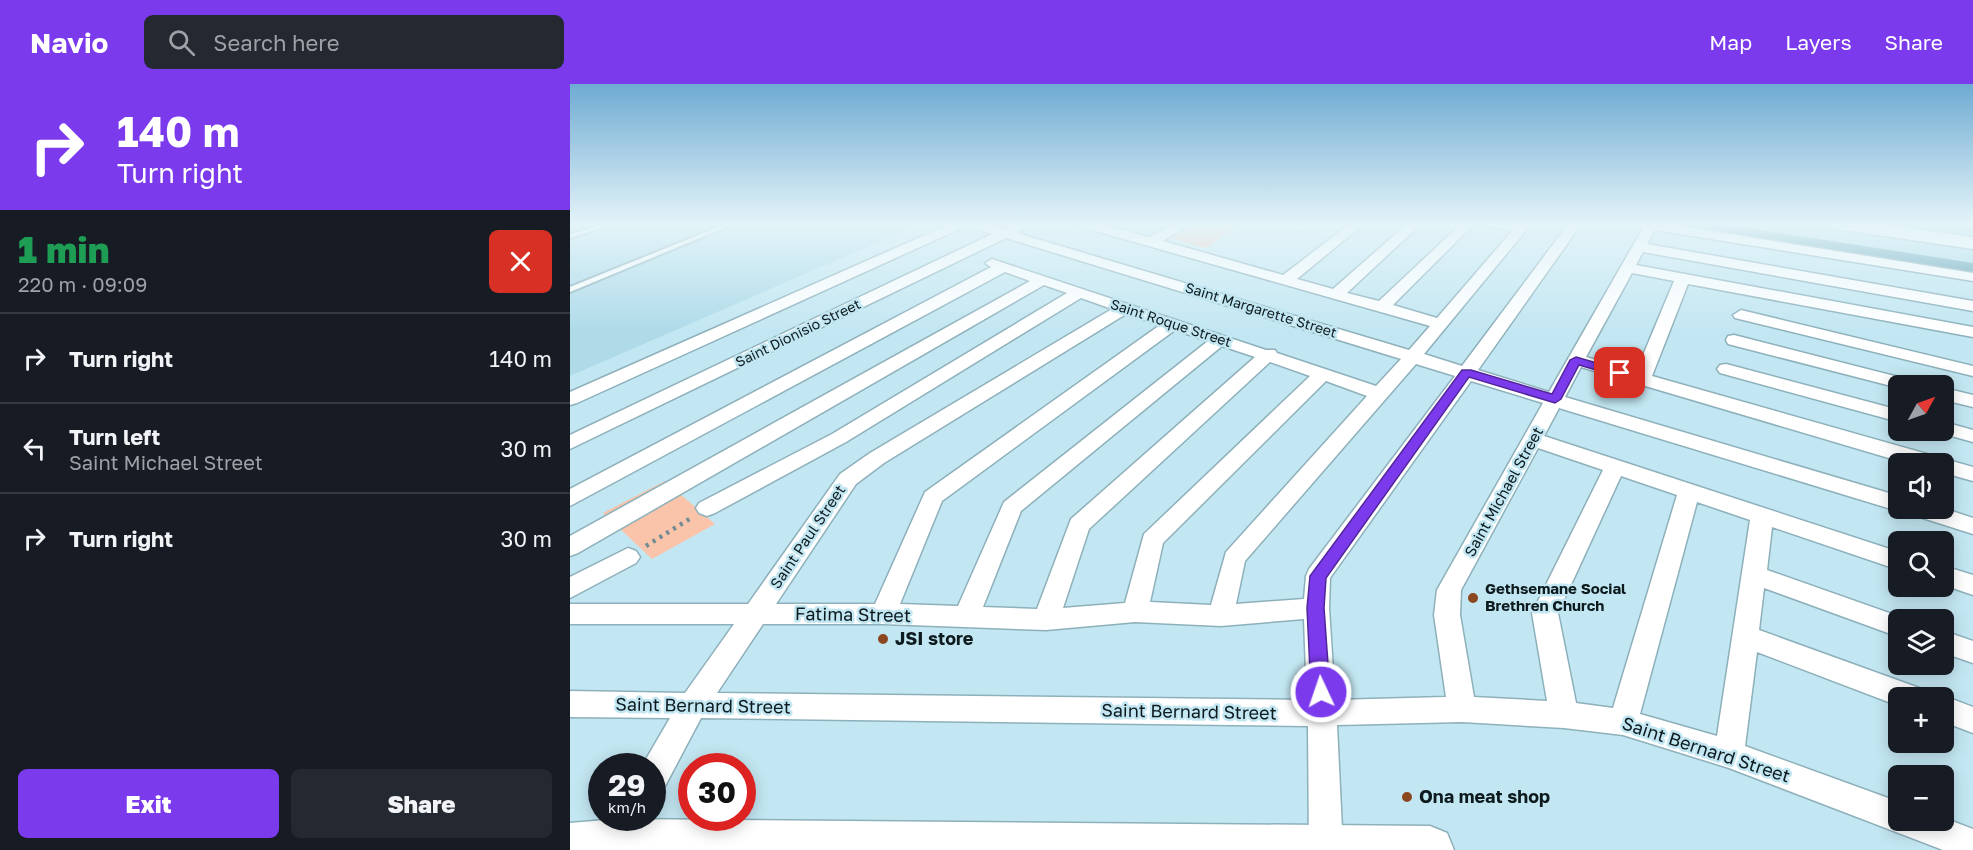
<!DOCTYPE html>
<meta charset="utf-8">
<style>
:root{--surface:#171b24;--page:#242831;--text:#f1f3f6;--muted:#9ea1a6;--line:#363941;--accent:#7c3aed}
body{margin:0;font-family:"Golos Text",sans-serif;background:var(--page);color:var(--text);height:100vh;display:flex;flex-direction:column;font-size:22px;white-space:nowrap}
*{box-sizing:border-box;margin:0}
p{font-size:20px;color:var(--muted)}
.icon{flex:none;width:33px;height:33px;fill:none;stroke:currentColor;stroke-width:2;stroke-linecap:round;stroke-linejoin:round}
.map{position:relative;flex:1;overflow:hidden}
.sheet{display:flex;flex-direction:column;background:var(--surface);width:570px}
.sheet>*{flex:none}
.banner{background:#7c3aed;color:#fff;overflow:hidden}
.needle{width:39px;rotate:50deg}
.fabs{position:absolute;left:1318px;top:291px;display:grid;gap:12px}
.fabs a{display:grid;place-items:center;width:66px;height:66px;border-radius:9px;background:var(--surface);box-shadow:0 3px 15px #0003;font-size:30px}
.speed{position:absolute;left:18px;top:669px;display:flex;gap:12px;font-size:30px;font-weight:700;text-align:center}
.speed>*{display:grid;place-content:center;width:78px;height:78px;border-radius:50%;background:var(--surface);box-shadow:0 3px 15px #0003;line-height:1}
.speed small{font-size:15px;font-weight:400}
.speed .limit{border:9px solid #d22;background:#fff;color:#111}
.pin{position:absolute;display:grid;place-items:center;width:51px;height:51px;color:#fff;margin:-26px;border-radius:12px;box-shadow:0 3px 9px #0006}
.me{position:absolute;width:66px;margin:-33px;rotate:357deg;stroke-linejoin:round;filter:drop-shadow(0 0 4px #0008)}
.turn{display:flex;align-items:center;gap:21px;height:126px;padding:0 18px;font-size:27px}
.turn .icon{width:78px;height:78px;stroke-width:2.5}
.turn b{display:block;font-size:42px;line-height:51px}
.round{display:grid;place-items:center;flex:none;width:63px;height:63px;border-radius:9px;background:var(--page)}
.headline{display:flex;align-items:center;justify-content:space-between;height:102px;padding:0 18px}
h1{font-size:36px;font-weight:800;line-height:45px;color:#1e9e55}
.action{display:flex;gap:12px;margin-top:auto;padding:12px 18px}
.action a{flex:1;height:69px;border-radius:9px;background:var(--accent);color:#fff;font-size:24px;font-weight:800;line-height:69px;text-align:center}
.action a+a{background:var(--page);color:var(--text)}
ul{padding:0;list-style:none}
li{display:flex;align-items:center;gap:18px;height:90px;padding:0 18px;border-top:2px solid var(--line)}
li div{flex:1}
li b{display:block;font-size:22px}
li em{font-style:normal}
header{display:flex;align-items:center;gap:36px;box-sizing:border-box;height:84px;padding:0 30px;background:var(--accent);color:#fff}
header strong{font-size:28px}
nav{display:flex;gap:33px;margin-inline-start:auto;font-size:21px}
.search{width:420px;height:54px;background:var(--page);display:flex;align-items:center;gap:15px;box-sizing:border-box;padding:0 21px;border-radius:9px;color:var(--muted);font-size:22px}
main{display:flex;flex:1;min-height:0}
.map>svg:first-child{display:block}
.built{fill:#afdbe9}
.green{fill:#f9c4aa}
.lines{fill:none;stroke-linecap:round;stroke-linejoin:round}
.river{fill:#5a9db1;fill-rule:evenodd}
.lane-casing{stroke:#8db0bb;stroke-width:4}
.street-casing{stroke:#8db0bb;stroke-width:3}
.secondary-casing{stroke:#8db0bb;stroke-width:3}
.path{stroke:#718b93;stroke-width:4.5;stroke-dasharray:3 5;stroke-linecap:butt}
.lane{fill:#fff;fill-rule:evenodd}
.street{fill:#fff;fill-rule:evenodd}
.secondary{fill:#fff;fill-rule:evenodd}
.route{fill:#7c3aed;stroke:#51269a;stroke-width:1.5}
.poi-dot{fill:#8c4720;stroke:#c3e7f2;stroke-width:2}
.labels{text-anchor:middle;stroke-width:5;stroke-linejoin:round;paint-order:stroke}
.far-street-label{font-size:14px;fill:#0d1b1f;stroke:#c3e7f2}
.street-label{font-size:15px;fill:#0d1b1f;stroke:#c3e7f2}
.poi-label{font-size:15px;font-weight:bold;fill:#0d1b1f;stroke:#c3e7f2;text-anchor:start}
.near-street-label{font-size:18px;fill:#0d1b1f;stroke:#c3e7f2}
.near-poi-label{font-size:18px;font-weight:bold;fill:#0d1b1f;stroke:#c3e7f2;text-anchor:start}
</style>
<header>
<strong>Navio</strong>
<div class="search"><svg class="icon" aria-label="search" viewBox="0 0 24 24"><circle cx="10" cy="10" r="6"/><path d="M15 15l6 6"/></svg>Search here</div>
<nav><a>Map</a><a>Layers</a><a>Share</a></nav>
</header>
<main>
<section class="sheet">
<div class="banner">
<div class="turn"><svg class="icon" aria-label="right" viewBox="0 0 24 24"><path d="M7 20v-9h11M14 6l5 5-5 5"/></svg><div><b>140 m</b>Turn right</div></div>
</div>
<div class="headline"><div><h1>1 min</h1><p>220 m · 09:09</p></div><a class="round" style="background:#d93025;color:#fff"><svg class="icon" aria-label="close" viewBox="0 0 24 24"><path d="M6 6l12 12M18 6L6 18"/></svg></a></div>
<ul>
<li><svg class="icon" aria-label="right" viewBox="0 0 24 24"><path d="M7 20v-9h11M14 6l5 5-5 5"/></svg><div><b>Turn right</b></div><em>140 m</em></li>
<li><svg class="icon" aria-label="left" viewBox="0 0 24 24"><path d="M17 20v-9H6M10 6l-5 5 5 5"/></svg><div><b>Turn left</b><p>Saint Michael Street</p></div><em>30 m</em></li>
<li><svg class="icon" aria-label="right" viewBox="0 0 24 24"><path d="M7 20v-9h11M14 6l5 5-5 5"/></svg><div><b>Turn right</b></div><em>30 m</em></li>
</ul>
<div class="action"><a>Exit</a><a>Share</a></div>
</section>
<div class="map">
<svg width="1403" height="766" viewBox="0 0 1403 766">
<rect width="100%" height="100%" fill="#c3e7f2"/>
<g class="built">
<path d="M 0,139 L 352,139 L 0,292 Z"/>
<path d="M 1136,139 L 1403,139 L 1403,182 Z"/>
</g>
<g class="green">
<path d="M 628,139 L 674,139 L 635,164 L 602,154 Z"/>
<path d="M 95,397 L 145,440 L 82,475 L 33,429 Z"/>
</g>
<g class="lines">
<path class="river" d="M 1086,139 L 1145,139 L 1403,179 L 1403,197 L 1099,147 L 1090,144 Z"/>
<g class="lane-casing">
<g id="lane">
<path d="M 38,139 L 47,139 L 0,154 L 0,150 Z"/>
<path d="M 158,139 L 166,139 L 0,208 L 0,203 Z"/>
<path d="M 1380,139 L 1403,140 L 1403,144 Z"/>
</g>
</g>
<g class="street-casing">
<g id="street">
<path d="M 382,139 L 413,139 L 433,145 L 446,139 L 462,139 L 447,149 L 839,266 L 860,242 L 508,142 L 506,139 L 527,139 L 579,153 L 607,139 L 622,139 L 593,157 L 713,191 L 781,139 L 795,139 L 727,195 L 763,205 L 838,139 L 852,139 L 777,209 L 809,217 L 892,139 L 905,139 L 823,221 L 867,234 L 942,147 L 917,142 L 916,139 L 962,139 L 854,270 L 892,282 L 999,139 L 1012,139 L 908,286 L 979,308 L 1073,144 L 1064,142 L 1063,139 L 1092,139 L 1403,189 L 1403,197 L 1085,146 L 1077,160 L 1403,217 L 1403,227 L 1073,168 L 1066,181 L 1403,243 L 1403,253 L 1118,200 L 1082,292 L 1403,383 L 1403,397 L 1374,389 L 1374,380 L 1339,380 L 1011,283 L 995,313 L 1329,412 L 1329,424 L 1373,424 L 1403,434 L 1403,450 L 1337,429 L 1335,426 L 1329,428 L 1321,425 L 989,324 L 974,352 L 1329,468 L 1329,486 L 1202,443 L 1197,486 L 1339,536 L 1329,536 L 1329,553 L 1194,504 L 1189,546 L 1352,605 L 1356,614 L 1329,614 L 1329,622 L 1187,568 L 1175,662 L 1329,718 L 1329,736 L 1374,736 L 1374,734 L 1403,745 L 1403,766 L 1373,766 L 1159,684 L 1053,651 L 994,644 L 892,638 L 767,641 L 773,766 L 739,766 L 738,642 L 131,634 L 93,706 L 82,710 L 82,682 L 72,682 L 100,634 L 0,633 L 0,607 L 115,609 L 164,540 L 0,540 L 0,520 L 178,520 L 270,390 L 300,369 L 542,225 L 511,214 L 276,358 L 145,429 L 137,432 L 129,429 L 126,424 L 129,419 L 262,350 L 497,209 L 474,201 L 8,469 L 0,472 L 0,452 L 460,197 L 435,188 L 0,422 L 0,405 L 421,183 L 415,179 L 422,175 L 696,266 L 705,266 L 707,269 L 806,302 L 831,275 L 436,154 L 0,365 L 0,351 L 422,150 L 396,142 L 7,319 L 0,321 L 0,308 ZM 1062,189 L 1104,197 L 1066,288 L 1016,273 ZM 556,230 L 590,241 L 355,408 L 305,520 L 206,520 L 286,400 L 314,379 ZM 605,246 L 638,257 L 434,418 L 388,522 L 330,520 L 372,417 ZM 652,262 L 685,273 L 501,435 L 467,525 L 413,523 L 451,427 ZM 700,278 L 740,292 L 574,450 L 555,519 L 493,524 L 519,445 ZM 846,280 L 885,292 L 739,485 L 736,492 L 734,515 L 666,520 L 675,477 ZM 756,297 L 797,312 L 656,468 L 641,521 L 580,518 L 593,459 ZM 901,297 L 973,319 L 867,506 L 864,531 L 876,613 L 765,616 L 759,524 L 760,494 ZM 968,364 L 1033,386 L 962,529 L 977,617 L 904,613 L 890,531 L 891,506 ZM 1051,392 L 1107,411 L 1043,624 L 1006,619 L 988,529 ZM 1127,418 L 1180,436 L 1147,652 L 1070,630 ZM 734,535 L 737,616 L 147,609 L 193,540 L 313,540 L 476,546 L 565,538 L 651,542 Z"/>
<path d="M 728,139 L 743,139 L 731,147 L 724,143 Z"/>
<path d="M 1171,226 L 1403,282 L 1403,292 L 1165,234 L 1163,231 Z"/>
<path d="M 1164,251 L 1348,298 L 1350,302 L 1329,302 L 1329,304 L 1158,260 L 1156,256 L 1158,252 Z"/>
<path d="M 1156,280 L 1329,326 L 1329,338 L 1150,289 L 1147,285 L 1150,281 Z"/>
<path d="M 1374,304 L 1403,311 L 1403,323 L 1374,316 Z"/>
<path d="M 1374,338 L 1403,346 L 1403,358 L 1367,348 L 1366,346 L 1374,346 Z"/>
<path d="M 58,464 L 66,467 L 70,473 L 66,479 L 0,514 L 0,493 Z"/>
<path d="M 1374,482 L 1403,491 L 1403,511 L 1374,501 Z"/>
<path d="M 1374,547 L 1403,557 L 1403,579 L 1374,569 Z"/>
<path d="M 1374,612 L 1403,623 L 1403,649 L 1374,638 L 1374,614 L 1370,614 Z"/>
</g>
</g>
<g class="secondary-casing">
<g id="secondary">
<path d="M 1257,139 L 1303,139 L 1403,153 L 1403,165 L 1266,145 L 1259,143 Z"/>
<path d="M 47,735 L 860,742 L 877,749 L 884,766 L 0,766 L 0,739 Z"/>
</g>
</g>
<path class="path" d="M 76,462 L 121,434"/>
<use href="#lane" class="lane"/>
<use href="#street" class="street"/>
<use href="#secondary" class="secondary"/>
</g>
<linearGradient id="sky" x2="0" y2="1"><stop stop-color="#6fabd2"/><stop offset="0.57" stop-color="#e4f4f9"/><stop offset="1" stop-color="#e4f4f9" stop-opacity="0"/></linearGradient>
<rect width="1403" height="246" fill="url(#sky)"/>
<path class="route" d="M 1006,273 L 1054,287 L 1056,289 L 1050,293 L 1009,281 L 991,315 L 985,319 L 899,293 L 756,494 L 754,524 L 760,608 L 757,614 L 751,616 L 744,614 L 741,608 L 737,524 L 740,492 L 892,286 L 901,286 L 982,310 L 1000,276 Z"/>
<g class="poi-dot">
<circle cx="903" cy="514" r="6"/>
<circle cx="313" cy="555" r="6"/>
<circle cx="837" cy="713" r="6"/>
</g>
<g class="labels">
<g class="far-street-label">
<text transform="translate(691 226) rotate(17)" y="5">Saint Margarette Street</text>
<text transform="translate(601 239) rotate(18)" y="5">Saint Roque Street</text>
<text transform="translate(228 249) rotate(-26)" y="5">Saint Dionisio Street</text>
</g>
<g class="street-label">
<text transform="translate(934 408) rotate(-61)" y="5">Saint Michael Street</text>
<text transform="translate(238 453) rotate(-56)" y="5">Saint Paul Street</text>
</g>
<g class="poi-label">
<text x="915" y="510">Gethsemane Social<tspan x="915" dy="17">Brethren Church</tspan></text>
</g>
<g class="near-street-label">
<text transform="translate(283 531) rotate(1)" y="6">Fatima Street</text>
<text transform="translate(133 622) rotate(1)" y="6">Saint Bernard Street</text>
<text transform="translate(619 628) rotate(1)" y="6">Saint Bernard Street</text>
<text transform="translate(1136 666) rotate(18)" y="6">Saint Bernard Street</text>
</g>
<g class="near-poi-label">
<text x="325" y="561">JSI store</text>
<text x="849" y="719">Ona meat shop</text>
</g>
</g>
</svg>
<div class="fabs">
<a><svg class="needle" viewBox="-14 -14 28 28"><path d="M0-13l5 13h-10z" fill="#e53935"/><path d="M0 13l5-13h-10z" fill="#9ea1a6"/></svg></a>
<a><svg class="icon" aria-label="sound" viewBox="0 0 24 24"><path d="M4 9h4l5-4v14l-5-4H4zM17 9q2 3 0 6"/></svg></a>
<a><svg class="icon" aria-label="search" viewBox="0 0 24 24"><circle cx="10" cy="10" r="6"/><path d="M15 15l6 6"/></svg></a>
<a><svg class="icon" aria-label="layers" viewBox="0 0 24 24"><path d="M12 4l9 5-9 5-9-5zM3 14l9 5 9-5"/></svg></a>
<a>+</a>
<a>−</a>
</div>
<div class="speed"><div>29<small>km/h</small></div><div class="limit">30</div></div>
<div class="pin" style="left:1050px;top:289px;background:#d93025"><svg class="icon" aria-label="arrive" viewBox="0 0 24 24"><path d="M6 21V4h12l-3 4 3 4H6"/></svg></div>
<svg class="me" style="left:751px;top:608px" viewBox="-20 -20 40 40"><circle r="17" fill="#7c3aed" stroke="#fff" stroke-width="3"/><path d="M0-11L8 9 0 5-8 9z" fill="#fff"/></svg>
</div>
</main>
